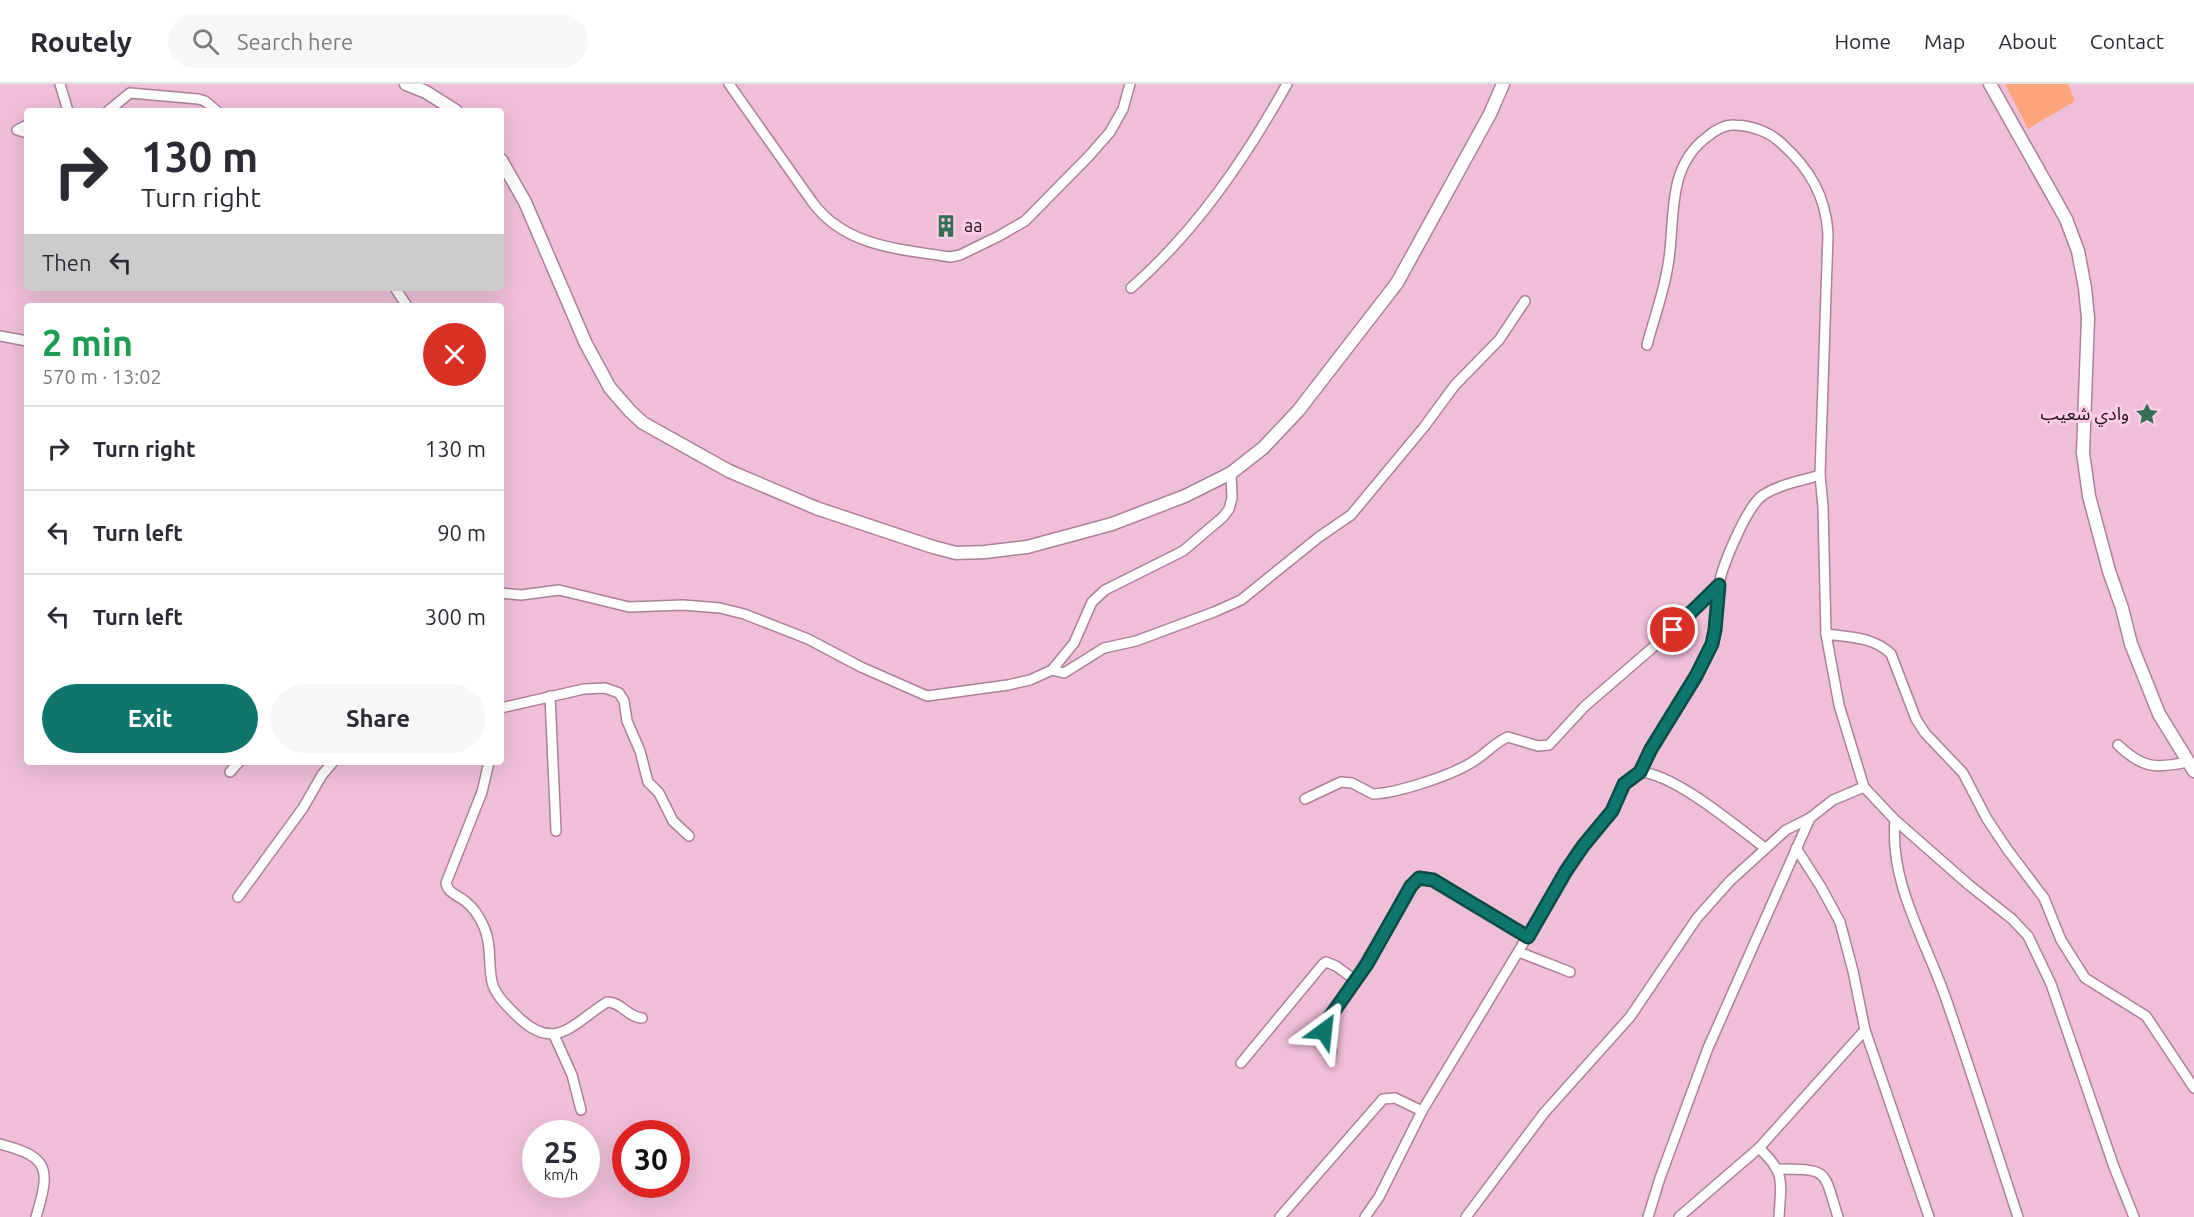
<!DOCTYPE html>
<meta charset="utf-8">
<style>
:root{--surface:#fff;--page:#f7f7f7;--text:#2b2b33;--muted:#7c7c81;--line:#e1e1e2;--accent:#0f766e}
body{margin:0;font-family:Ubuntu,"Noto Sans Arabic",sans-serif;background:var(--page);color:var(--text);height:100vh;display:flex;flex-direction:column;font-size:22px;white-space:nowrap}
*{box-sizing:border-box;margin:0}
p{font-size:20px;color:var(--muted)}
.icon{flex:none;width:33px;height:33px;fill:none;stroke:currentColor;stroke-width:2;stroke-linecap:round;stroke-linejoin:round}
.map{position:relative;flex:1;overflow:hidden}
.sheet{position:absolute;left:24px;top:219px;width:480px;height:462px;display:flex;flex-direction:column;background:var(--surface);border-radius:6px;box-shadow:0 6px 24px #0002}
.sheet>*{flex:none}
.top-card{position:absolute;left:24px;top:24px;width:480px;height:183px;border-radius:6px;box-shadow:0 6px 24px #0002;background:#fff;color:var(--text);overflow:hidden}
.speed{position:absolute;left:522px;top:1036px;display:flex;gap:12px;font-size:30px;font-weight:700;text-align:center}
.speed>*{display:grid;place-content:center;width:78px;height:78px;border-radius:50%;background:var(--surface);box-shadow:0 6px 24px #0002;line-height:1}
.speed small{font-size:15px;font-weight:400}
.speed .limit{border:9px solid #d22;background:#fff;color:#111}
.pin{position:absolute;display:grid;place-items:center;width:51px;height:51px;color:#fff;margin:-26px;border:3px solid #fff;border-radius:50%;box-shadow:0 2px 6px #0007}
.me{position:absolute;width:66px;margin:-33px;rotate:30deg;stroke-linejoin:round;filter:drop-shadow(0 0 4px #0008)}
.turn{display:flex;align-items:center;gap:21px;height:126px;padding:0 18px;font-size:27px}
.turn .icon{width:78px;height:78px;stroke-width:2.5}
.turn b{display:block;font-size:42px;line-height:51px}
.then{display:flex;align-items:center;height:57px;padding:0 18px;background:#0003;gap:12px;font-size:22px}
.round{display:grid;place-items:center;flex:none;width:63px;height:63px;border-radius:32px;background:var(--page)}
.summary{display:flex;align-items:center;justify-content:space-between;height:102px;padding:0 18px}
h1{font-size:36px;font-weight:600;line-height:45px;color:#1e9e55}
.button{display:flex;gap:12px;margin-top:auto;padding:12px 18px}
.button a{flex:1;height:69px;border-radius:36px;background:var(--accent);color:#fff;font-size:24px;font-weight:600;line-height:69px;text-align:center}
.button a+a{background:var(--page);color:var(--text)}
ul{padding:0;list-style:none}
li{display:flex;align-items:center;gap:18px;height:84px;padding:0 18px;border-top:2px solid var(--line)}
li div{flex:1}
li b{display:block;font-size:22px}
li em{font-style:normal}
header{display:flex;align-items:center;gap:36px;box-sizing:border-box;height:84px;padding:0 30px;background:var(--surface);border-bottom:2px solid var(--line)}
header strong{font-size:28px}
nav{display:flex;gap:33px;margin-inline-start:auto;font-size:21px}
.search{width:420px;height:54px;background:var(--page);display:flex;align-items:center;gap:15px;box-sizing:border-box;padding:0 21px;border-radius:33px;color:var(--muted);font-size:22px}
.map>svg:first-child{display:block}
.green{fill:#fda57c}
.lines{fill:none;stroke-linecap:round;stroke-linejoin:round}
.minor-casing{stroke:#ad8098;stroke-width:12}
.major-casing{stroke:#ad8098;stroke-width:15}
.minor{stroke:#fff;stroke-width:9}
.major{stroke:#fff;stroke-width:12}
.route-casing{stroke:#0a4d48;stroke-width:15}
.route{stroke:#0f766e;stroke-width:10}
.labels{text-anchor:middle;stroke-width:6;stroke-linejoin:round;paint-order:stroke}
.poi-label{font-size:18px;fill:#200f19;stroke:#fdcce5;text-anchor:start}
</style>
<header>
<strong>Routely</strong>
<div class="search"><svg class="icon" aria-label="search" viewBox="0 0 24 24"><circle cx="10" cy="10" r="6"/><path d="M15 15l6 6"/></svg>Search here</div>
<nav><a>Home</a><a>Map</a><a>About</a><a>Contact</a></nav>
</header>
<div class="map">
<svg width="2194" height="1133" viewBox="0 0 2194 1133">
<rect width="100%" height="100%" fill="#efbfd8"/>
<path class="green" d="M 2005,0 L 2068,0 L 2075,17 L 2028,45 Z"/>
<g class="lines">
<g class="minor-casing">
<g id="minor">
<path d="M 60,0 L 68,27"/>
<path d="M 729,0 L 813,119 C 846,163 900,165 950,173 L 960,171 L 999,152 L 1025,137 L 1089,72 L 1110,48 L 1123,25 L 1130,0"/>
<path d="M 108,27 L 130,9 L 198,15 L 205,17 L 217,27"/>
<path d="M 27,41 L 17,46 L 27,49"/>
<path d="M 395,204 L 407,222"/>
<path d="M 1131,204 C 1196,147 1245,75 1287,0"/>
<path d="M 0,252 L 27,257"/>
<path d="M 1647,261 C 1654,234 1664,208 1668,181 C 1676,137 1665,84 1707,53 C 1715,46 1724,40 1735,41 C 1753,42 1768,47 1781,59 C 1809,84 1826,112 1828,150 L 1820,391"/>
<path d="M 501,509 L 521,511 L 559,506 L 629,523 L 683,521 L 720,524 L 744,530 L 808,555 L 861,583 L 927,612 L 1008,601 L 1030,596 L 1052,586 L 1074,559 L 1092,518 L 1105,506 L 1183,467 L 1223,433 L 1229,425 L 1232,414 L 1231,389"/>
<path d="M 1052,586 L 1064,589 L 1104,564 L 1136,557 L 1214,528 L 1241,516 L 1319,453 L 1351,431 L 1424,343 L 1455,301 L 1499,256 L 1525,217"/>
<path d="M 550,612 L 556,747"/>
<path d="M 501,624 L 584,605 L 605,604 L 619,609 L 624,617 L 627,637 L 640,667 L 648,698 L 659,709 L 673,737 L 689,752"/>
<path d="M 2118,661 C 2142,684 2155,685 2187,678"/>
<path d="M 489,678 L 482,708 L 446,799 C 448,809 457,811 465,817 C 473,823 480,834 484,843 C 492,861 488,880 492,898 C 495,911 507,922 516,931 C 555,970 572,940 607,918 C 622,918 627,933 642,934"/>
<path d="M 230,688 L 239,678"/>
<path d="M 1864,703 L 1895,736 L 1969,801 L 2012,835 L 2028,852 L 2051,900 L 2114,1083 L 2134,1133"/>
<path d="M 1305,715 L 1341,698 L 1352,699 L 1373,710 C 1398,709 1453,691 1474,677 C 1486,670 1495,658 1508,653 L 1538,662 L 1549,661 L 1585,622 L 1673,546 L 1719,501"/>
<path d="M 1895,736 C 1889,799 1926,857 1946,915 C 1971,987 1994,1060 2018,1133"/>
<path d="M 1765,764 C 1737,743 1675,690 1640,688 C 1659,643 1694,606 1712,560 C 1719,540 1715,520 1719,500 C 1723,480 1747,422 1763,411 C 1780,400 1801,397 1820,391 L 1823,423 L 1826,550"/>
<path d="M 1796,764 L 1821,803 L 1840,838 L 1853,887 L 1865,946 L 1929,1133"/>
<path d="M 238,813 L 303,724 L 322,691 L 333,678"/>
<path d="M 1519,868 L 1570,888"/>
<path d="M 554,951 L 572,991 L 581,1026"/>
<path d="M 1332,967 L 1325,952 L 1325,941 L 1355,896"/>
<path d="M 1241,979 L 1323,880 L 1326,878 L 1336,882 L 1355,896 L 1411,802 L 1419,794 L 1433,796 L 1528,853"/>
<path d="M 0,1060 C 51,1073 50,1086 36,1133"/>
<path d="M 1759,1064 L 1865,946"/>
<path d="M 1778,1085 C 1830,1085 1823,1086 1838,1133"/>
<path d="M 1280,1133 L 1383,1015 L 1395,1014 L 1422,1027"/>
<path d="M 1365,1133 L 1379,1113 L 1422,1027 L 1567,787 L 1583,762 L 1612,727 L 1624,700 L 1640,688"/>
<path d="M 1466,1133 L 1544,1029 L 1630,933 L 1697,834 L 1730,797 L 1786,746 L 1810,734 L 1833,716 L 1864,703 L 1839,621 L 1826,550 C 1849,553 1874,553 1891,570 L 1916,635 L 1925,649 L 1963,689 L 1987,735 L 2007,765 L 2044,814 L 2061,856 L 2085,894 L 2146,932 L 2194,1004"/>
<path d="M 1648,1133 L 1660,1094 L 1708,964 L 1810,734"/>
<path d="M 1679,1133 L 1759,1064 C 1786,1089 1781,1098 1779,1133"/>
</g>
</g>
<g class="major-casing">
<g id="major">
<path d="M 406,0 L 426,8 L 456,27"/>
<path d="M 1990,0 L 2066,135 L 2078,167 L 2085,204 L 2088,234 L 2083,369 L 2089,412 L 2109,487 L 2122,524 L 2131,560 L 2159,630 L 2194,687"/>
<path d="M 501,76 L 525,118 L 586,260 L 610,304 L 630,327 L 643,339 L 729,387 L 816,424 L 933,463 L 956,469 L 985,468 L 1027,463 L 1112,440 L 1185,412 L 1231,389 L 1263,364 L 1298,327 L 1397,199 L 1490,30 L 1503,0"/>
</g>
</g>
<use href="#minor" class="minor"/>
<use href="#major" class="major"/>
</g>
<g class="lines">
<g class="route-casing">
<path id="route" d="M 1324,947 L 1327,937 L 1367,880 L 1411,802 L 1419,794 L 1433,796 L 1528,853 L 1566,787 L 1583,762 L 1612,727 L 1624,700 L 1640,688 L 1651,665 L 1696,592 L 1712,560 L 1715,546 L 1719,501 L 1673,546"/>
</g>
<use href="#route" class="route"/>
</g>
<defs>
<g id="building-bare" transform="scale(1.8)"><path d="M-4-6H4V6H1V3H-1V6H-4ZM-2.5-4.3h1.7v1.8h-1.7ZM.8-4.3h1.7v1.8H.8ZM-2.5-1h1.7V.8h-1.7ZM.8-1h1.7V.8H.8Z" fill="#346e57" stroke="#fdcce5" stroke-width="2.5" paint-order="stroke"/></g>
<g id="sight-bare" transform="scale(1.8)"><path d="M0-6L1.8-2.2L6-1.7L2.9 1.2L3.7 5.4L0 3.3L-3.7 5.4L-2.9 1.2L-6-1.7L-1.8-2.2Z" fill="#346e57" stroke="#fdcce5" stroke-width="2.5" paint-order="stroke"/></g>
</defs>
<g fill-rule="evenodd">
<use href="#building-bare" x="946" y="142"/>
<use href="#sight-bare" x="2147" y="330"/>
</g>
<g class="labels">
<g class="poi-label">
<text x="964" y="148">aa</text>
<text x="2129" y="336" text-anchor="end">وادي شعيب</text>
</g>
</g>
</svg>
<div class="speed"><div>25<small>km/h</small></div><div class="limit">30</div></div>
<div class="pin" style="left:1673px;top:546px;background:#d93025"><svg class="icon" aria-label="arrive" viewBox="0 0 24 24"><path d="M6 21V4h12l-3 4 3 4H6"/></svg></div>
<svg class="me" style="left:1324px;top:947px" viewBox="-20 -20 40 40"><path d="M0-17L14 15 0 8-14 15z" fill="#0f766e" stroke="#fff" stroke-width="4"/></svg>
<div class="top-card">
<div class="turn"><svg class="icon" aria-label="right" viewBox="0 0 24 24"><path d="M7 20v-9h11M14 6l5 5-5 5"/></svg><div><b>130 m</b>Turn right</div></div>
<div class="then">Then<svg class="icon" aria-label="left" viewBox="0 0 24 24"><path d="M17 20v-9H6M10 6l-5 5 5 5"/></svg></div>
</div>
<section class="sheet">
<div class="summary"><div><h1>2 min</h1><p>570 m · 13:02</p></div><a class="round" style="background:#d93025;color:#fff"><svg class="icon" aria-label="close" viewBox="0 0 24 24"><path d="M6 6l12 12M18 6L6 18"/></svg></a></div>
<ul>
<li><svg class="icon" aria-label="right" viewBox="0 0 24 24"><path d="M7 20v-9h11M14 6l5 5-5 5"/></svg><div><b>Turn right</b></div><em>130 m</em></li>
<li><svg class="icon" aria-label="left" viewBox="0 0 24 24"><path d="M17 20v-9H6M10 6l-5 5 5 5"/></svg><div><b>Turn left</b></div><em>90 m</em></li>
<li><svg class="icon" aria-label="left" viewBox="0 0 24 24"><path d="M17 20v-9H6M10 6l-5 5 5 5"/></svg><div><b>Turn left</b></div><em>300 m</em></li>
</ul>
<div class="button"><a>Exit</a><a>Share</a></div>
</section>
</div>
